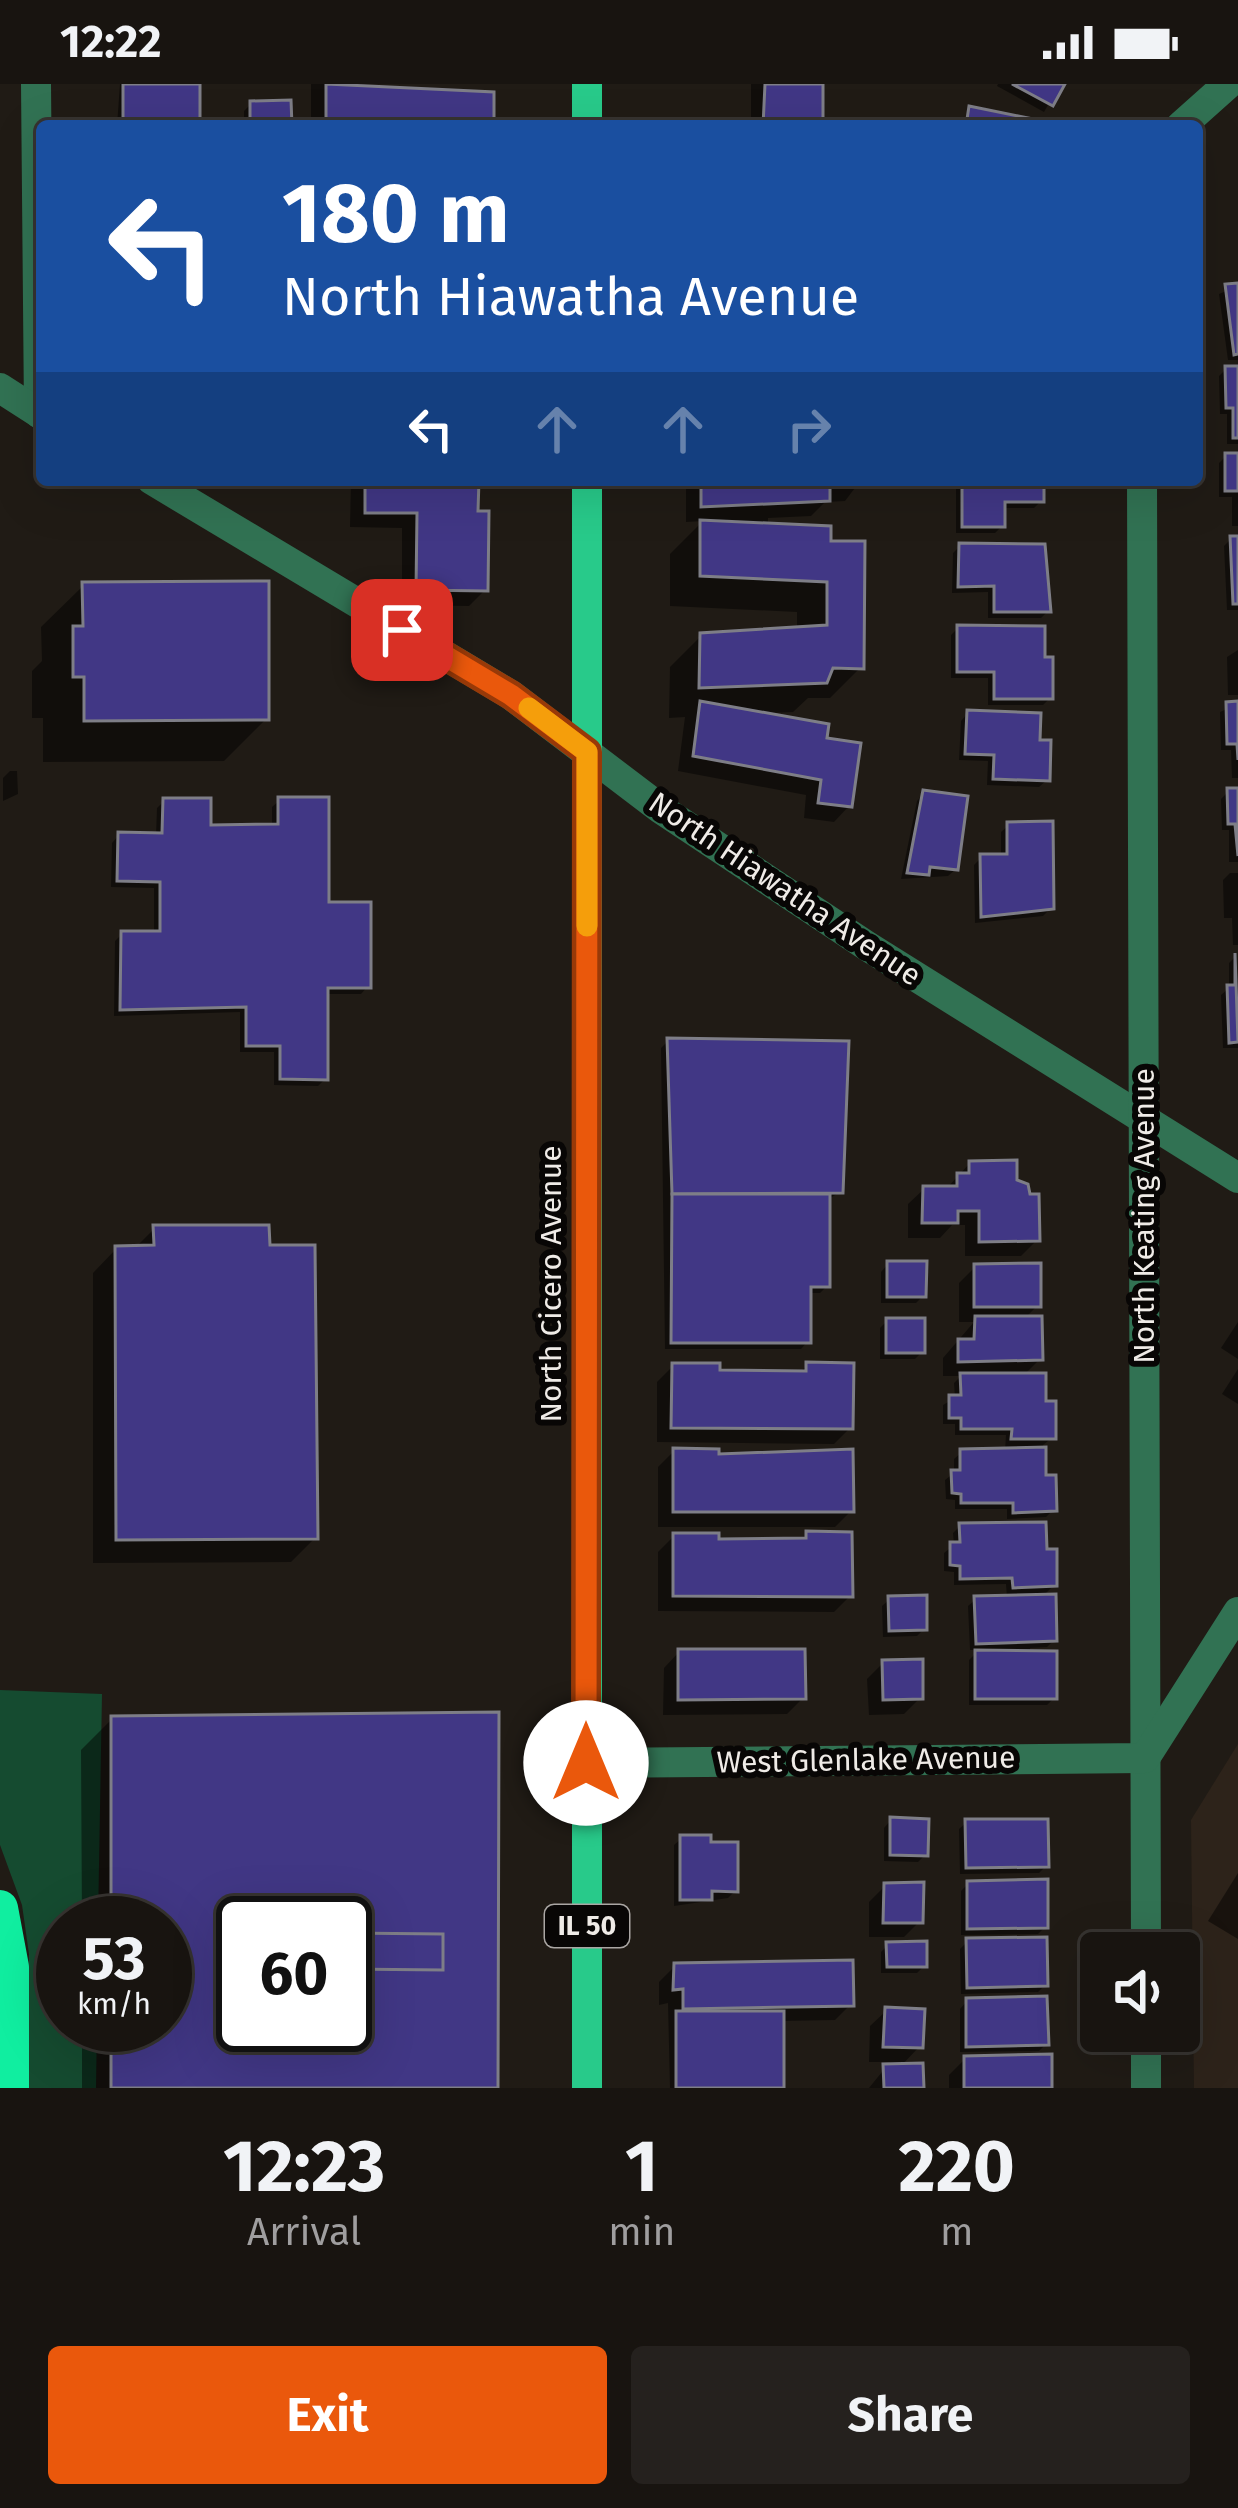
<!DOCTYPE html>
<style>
:root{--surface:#181410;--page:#25211e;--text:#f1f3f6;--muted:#9f9e9f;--line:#363330;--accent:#ea580c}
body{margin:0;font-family:"Fira Sans",sans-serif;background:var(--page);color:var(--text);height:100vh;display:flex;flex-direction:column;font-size:45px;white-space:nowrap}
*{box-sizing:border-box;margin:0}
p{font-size:39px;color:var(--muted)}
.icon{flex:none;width:66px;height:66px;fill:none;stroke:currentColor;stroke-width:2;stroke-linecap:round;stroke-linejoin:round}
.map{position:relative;height:2004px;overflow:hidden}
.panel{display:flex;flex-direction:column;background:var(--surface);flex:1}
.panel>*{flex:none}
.guide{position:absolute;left:36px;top:36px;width:1167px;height:366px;border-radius:12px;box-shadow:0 12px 48px #0002,0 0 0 3px var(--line);background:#1a4fa0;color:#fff;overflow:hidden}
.controls{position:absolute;left:1080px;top:1848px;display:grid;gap:24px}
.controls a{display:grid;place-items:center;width:120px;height:120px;border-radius:12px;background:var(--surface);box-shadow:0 12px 48px #0002,0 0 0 3px var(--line);font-size:60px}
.speed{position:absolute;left:36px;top:1812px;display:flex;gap:24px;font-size:60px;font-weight:700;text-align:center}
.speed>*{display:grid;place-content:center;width:156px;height:156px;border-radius:50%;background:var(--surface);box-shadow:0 12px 48px #0002,0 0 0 3px var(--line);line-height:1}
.speed small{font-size:30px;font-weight:400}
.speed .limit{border:6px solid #111;border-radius:18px;background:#fff;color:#111}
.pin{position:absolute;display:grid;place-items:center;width:102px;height:102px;color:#fff;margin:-51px;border-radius:24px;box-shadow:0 6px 18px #0006}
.me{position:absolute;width:132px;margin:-66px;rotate:0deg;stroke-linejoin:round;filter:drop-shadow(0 0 9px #0008)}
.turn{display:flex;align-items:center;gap:42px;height:252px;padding:0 48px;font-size:54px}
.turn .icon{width:156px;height:156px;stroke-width:2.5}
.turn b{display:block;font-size:84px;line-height:102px}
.lanes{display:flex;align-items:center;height:114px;padding:0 48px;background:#0003;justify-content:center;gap:60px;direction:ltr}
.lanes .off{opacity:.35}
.eta{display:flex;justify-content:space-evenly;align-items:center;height:204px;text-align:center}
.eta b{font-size:72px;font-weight:700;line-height:84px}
.primary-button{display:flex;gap:24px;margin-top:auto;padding:24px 48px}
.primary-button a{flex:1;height:138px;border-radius:12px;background:var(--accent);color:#fff;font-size:48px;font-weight:700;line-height:138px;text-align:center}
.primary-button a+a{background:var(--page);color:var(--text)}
.status{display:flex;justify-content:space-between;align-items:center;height:84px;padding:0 60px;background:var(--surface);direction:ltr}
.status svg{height:33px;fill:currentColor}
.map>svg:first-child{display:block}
.built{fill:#2d231a}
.green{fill:#154b30}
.shadow{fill:#0007;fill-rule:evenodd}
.building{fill:#413785;stroke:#7e7e87;stroke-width:3;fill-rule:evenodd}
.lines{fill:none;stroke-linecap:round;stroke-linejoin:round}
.street{stroke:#317253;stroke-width:30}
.primary{stroke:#28ca8a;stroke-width:30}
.highway{stroke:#10eea0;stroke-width:36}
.route-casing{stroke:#983908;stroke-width:30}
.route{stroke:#ea580c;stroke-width:21}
.slow{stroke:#f59e0b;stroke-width:21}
.labels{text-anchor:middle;stroke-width:12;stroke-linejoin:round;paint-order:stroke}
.shield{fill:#080605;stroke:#aaa6a3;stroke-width:3}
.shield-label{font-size:27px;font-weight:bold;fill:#efebe7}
.street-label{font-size:30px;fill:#efebe7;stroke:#080605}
</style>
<div class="status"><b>12:22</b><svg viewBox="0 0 49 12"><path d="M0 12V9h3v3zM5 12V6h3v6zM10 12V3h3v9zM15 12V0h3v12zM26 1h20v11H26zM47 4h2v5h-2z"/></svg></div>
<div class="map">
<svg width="1238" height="2004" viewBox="0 0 1238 2004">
<rect width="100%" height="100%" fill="#201b15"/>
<path class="built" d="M 1238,1660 L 1238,2004 L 1194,2004 L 1191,1736 Z"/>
<path class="green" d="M 0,1606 L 102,1610 L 98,1839 L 63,1839 L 63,1941 L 97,1941 L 96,2004 L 26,2004 L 29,1870 L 22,1821 L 0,1761 Z"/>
<g class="shadow">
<path d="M 120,0 L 197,0 L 197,39 L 117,42 Z"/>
<path d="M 311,0 L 361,0 L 361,9 L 491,42 L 311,42 Z"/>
<rect x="751" y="0" width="69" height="42"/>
<path d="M 1060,0 L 1044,28 L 997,2 L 998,0 Z"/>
<path d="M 251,20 L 289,42 L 244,42 L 244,27 Z"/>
<path d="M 1238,202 L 1238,276 L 1228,276 L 1219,210 Z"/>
<path d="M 1226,285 L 1238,285 L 1238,360 L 1227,360 L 1227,330 L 1220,330 L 1219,292 Z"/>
<path d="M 1226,372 L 1238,372 L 1238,442 L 1232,442 L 1232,413 L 1219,413 L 1219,379 Z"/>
<path d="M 351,396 L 476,396 L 485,506 L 469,522 L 402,521 L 402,444 L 350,443 Z"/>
<path d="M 686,396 L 861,396 L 845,417 L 825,418 L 811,432 L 768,434 L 768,445 L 828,445 L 861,583 L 830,614 L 808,614 L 793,628 L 769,629 L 823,657 L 849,722 L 834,738 L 804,734 L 806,711 L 678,687 L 685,633 L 669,634 L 670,583 L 701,552 L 797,546 L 797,528 L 670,522 L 670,470 L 703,437 L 686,438 Z"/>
<path d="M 956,396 L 1041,396 L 1041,417 L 1034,424 L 1002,424 L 1002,442 L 995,449 L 956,449 Z"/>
<path d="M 1231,455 L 1238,455 L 1238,526 L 1227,526 L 1224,462 Z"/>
<path d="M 960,462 L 1048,527 L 1041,534 L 988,534 L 988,508 L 952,509 L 953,469 Z"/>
<path d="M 84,501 L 266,635 L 224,677 L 43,678 L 43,634 L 32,634 L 32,587 L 42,577 L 41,543 Z"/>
<path d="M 958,544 L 1042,576 L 1050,614 L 1043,621 L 988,621 L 988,594 L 951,594 L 951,551 Z"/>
<path d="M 1238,566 L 1238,611 L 1228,611 L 1227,573 Z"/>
<path d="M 1238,620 L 1238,694 L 1232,694 L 1231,666 L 1221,666 L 1220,628 Z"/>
<path d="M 968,629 L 1036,659 L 1047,696 L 1039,703 L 987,701 L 988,677 L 959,676 L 961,637 Z"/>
<path d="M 10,687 L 17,687 L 18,710 L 3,717 L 3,694 Z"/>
<path d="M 1229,707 L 1238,707 L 1238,778 L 1229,778 L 1229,746 L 1222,746 L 1221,715 Z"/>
<path d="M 924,709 L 956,785 L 948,792 L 901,795 L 917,717 Z"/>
<path d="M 280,716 L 368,902 L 361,910 L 325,910 L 325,995 L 318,1002 L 274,1001 L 274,968 L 240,968 L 240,928 L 114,932 L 115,857 L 122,850 L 154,850 L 154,804 L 111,803 L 112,759 L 119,751 L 156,752 L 157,724 L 164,717 L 208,744 L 272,743 L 272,723 Z"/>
<path d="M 1009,741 L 1051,824 L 1043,832 L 975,839 L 974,781 L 982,773 L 1001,773 L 1001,748 Z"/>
<path d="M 1230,789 L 1238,789 L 1238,861 L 1233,861 L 1232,834 L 1224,834 L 1223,796 Z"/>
<path d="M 1236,872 L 1238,964 L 1223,964 L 1221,911 L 1229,904 L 1229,879 Z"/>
<path d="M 668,957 L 840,1108 L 827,1116 L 827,1202 L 820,1209 L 808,1209 L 808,1257 L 801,1265 L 665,1265 L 661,964 Z"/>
<path d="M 970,1079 L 1037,1156 L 1021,1172 L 965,1172 L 965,1141 L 952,1141 L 940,1154 L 908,1154 L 908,1120 L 924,1105 L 946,1105 Z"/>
<path d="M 155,1144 L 315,1454 L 291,1478 L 93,1479 L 93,1189 L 116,1165 L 134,1165 Z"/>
<path d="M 888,1180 L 923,1212 L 916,1219 L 881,1219 L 881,1188 Z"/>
<path d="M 975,1183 L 1038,1221 L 1024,1235 L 1040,1275 L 1023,1292 L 1043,1320 L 1053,1353 L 1043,1361 L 1044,1394 L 1053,1426 L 1046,1433 L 1007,1435 L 1007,1425 L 955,1425 L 955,1416 L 946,1415 L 945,1396 L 954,1389 L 954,1375 L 962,1368 L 1005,1367 L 1006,1351 L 955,1351 L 955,1340 L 943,1340 L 943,1321 L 955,1314 L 954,1299 L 961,1292 L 943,1292 L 943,1274 L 974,1238 L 959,1238 L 959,1199 Z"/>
<path d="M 887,1237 L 922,1268 L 915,1275 L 880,1275 L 880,1244 Z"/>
<path d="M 1238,1238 L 1238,1275 L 1221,1264 Z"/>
<path d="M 807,1281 L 850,1344 L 834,1360 L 657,1358 L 657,1298 L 673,1282 L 717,1289 L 799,1290 Z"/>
<path d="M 1238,1285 L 1238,1320 L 1222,1310 Z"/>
<path d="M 674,1367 L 716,1373 L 851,1427 L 835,1443 L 658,1443 L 658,1383 Z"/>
<path d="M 960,1442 L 1044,1468 L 1054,1501 L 1042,1513 L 1054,1556 L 1047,1563 L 1030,1564 L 1031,1569 L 1054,1614 L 1047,1621 L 969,1621 L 969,1576 L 979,1566 L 970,1566 L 968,1522 L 976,1515 L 1007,1514 L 1006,1500 L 954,1501 L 954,1488 L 944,1487 L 944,1469 L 954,1461 L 953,1449 Z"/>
<path d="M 849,1451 L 850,1512 L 834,1528 L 658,1527 L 658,1468 L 674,1452 L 716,1458 Z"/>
<path d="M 890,1515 L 924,1545 L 917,1552 L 883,1553 L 882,1522 Z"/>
<path d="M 679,1568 L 803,1614 L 787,1630 L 663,1631 L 664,1584 Z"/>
<path d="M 883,1579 L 920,1614 L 904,1630 L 869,1631 L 867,1595 Z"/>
<path d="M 496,1631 L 495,2004 L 82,2004 L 82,1941 L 165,1941 L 165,1839 L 82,1839 L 81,1666 L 112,1635 ZM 243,1839 L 345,1839 L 345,1941 L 243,1941 Z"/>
<path d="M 891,1736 L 925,1771 L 918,1778 L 884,1777 L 884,1744 Z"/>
<path d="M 967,1738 L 1046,1782 L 1039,1789 L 960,1790 L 959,1745 Z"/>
<path d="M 682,1754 L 735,1807 L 728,1814 L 674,1822 L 674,1761 Z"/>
<path d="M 1238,1789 L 1238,1855 L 1208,1837 Z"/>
<path d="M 968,1800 L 1045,1843 L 1038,1850 L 961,1851 L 961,1807 Z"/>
<path d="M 885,1802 L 920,1837 L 904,1853 L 869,1853 L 869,1818 Z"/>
<path d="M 968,1857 L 1045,1901 L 1038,1908 L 961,1910 L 960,1865 Z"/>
<path d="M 888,1861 L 925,1881 L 917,1889 L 881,1889 L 881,1868 Z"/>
<path d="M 675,1882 L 851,1920 L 835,1936 L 781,1937 L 781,2004 L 670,2004 L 668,1919 L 659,1921 L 659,1898 Z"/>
<path d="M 967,1917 L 1046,1960 L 1039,1967 L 960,1968 L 960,1925 Z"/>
<path d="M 886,1927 L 920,1962 L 900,1983 L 921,2004 L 869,2004 L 890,1978 L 869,1978 L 870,1942 Z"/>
<path d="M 965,1975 L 1049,2004 L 949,2004 L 949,1991 Z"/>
</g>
<g class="building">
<path d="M 123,0 L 200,0 L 200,40 L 123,41 Z"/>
<path d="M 326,0 L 494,8 L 494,42 L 326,42 Z"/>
<path d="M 765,0 L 823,0 L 823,42 L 763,42 Z"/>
<path d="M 1012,0 L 1065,0 L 1053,22 Z"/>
<path d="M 291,16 L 292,42 L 250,42 L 250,17 Z"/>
<path d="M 969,22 L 1053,39 L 1053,42 L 966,42 Z"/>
<path d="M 1238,199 L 1238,270 L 1234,271 L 1225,200 Z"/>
<path d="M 1225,282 L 1238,282 L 1238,354 L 1233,354 L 1233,324 L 1226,324 Z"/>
<rect x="1225" y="369" width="13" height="38"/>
<path d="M 365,396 L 479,396 L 478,427 L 489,427 L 488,507 L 416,506 L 417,429 L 365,429 Z"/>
<path d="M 701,396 L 864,396 L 864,403 L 830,403 L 830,417 L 701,423 Z"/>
<path d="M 962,396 L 1044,396 L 1044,418 L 1005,418 L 1005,443 L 962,443 Z"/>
<path d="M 700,436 L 831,442 L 831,457 L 865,457 L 864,585 L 833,584 L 827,599 L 699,604 L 700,549 L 827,541 L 827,498 L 700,492 Z"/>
<path d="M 1230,452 L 1238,452 L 1238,520 L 1233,520 Z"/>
<path d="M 959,459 L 1045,460 L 1051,528 L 994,528 L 994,502 L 958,503 Z"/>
<path d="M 269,497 L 269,636 L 84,637 L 84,593 L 73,593 L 73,542 L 83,542 L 82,498 Z"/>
<path d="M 957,541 L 1045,542 L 1045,573 L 1053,573 L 1053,615 L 994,615 L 994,588 L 957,588 Z"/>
<path d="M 700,617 L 829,640 L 827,654 L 861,659 L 852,723 L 818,719 L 821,696 L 693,672 Z"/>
<path d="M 1238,617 L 1238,676 L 1237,660 L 1227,660 L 1226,618 Z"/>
<path d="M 967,626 L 1041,629 L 1040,656 L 1051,656 L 1050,697 L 993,695 L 994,671 L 965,670 Z"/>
<path d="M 1227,704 L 1238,704 L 1238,772 L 1235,740 L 1228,740 Z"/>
<path d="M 923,706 L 968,712 L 958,786 L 930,783 L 929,791 L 907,789 Z"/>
<path d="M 278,713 L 329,713 L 329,818 L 371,818 L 371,904 L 328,904 L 328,996 L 280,995 L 280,962 L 246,962 L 246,923 L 120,926 L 121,847 L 160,847 L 160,798 L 117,797 L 118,748 L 162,749 L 163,714 L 211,714 L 211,741 L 278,740 Z"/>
<path d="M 1053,737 L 1054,825 L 981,833 L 980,770 L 1007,770 L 1007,738 Z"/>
<path d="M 1235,869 L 1238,958 L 1229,959 L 1227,901 L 1235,901 Z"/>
<path d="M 667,954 L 849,957 L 843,1109 L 672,1110 Z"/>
<path d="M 1017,1076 L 1017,1096 L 1028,1100 L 1030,1110 L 1039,1110 L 1040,1157 L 979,1158 L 979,1127 L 958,1127 L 958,1139 L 922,1139 L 923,1102 L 957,1102 L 957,1089 L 969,1089 L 969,1077 Z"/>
<path d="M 672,1110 L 830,1110 L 830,1203 L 811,1203 L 811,1259 L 671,1259 Z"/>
<path d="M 153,1141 L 269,1141 L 270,1161 L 315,1161 L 318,1455 L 116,1456 L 115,1162 L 154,1161 Z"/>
<path d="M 887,1177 L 927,1177 L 926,1213 L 887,1213 Z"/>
<path d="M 1041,1179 L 1041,1223 L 974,1223 L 974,1180 Z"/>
<path d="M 975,1232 L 1042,1232 L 1043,1276 L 958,1278 L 958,1255 L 974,1255 Z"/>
<rect x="886" y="1234" width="39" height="35"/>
<path d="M 806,1278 L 854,1279 L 853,1345 L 671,1344 L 672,1279 L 720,1279 L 720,1286 L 806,1287 Z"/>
<path d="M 960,1289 L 1046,1289 L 1046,1317 L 1056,1317 L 1056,1355 L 1011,1355 L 1012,1345 L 961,1345 L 961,1334 L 949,1334 L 949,1311 L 961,1311 Z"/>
<path d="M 1046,1363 L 1046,1391 L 1056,1391 L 1057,1427 L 1013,1429 L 1013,1419 L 961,1419 L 961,1410 L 952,1409 L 951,1386 L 960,1386 L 960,1365 Z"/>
<path d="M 673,1364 L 719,1365 L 719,1370 L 853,1365 L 854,1428 L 673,1428 Z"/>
<path d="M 1046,1438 L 1047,1465 L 1057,1465 L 1057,1502 L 1013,1504 L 1012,1494 L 960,1495 L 960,1482 L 950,1481 L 950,1458 L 960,1458 L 959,1439 Z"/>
<path d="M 806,1447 L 852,1448 L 853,1513 L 673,1512 L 673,1449 L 719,1449 L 719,1455 L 806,1454 Z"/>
<path d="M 1056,1510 L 1057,1557 L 976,1560 L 974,1512 Z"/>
<path d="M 927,1511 L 927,1546 L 889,1547 L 888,1512 Z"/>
<path d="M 678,1565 L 805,1565 L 806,1615 L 678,1616 Z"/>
<path d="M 975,1566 L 1057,1567 L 1057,1615 L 975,1615 Z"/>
<path d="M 923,1575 L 923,1615 L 883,1616 L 882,1576 Z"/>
<path d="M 499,1628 L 498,2004 L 111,2004 L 111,1941 L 165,1941 L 165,1839 L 111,1839 L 111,1632 ZM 243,1839 L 345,1839 L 345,1941 L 243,1941 Z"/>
<path d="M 890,1733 L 929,1735 L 928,1772 L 890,1771 Z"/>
<path d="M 965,1735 L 1048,1735 L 1049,1783 L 966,1784 Z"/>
<path d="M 680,1751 L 711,1751 L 711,1758 L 738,1758 L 738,1808 L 712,1807 L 712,1816 L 680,1816 Z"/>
<path d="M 1048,1795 L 1048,1844 L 967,1845 L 967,1797 Z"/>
<path d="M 924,1798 L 923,1839 L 883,1839 L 884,1799 Z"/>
<rect x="231" y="1849" width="12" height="36"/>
<path d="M 345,1849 L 443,1850 L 443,1886 L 345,1885 Z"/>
<path d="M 1047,1853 L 1048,1902 L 967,1904 L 966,1854 Z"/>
<path d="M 927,1857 L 927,1883 L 887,1883 L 886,1858 Z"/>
<path d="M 853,1876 L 854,1922 L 683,1925 L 683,1905 L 673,1906 L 674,1879 Z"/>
<path d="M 1047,1912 L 1049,1961 L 966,1963 L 966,1914 Z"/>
<path d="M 885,1923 L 925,1925 L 923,1964 L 883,1963 Z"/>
<rect x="676" y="1927" width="108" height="77"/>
<path d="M 1052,1970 L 1052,2004 L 964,2004 L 964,1972 Z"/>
<path d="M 923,1979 L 924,2004 L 884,2004 L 883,1980 Z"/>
</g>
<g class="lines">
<g class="street">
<path d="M 36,0 L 39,329"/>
<path d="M 1181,42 L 1228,0"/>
<path d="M 0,304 L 42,331"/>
<path d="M 152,396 L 511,611 L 661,725 L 867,862 L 1238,1094"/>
<path d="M 1142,396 L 1146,1869"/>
<path d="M 587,1679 L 1145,1674 L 1238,1528"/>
<path d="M 1146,1947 L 1146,2004"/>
</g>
<g class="primary">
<path d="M 587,42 L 587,0"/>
<path d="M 587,2004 L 587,396"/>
</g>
<path class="highway" d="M 0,1824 L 11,1883 L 11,2004"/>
</g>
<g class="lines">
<g class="route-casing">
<path id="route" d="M 402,546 L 511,611 L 587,668 L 586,1679"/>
</g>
<use href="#route" class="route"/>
<path class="slow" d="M 529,624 L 587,668 L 587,842"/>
</g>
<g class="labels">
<rect class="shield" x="545" y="1821" width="84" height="42" rx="9"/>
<g class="shield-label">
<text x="587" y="1851">IL 50</text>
</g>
<g class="street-label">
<text transform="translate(785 805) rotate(34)" y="10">North Hiawatha Avenue</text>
<text transform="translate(1144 1132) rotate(-90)" y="10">North Keating Avenue</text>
<text transform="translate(551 1200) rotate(-90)" y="10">North Cicero Avenue</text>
<text transform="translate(866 1676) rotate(-1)" y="10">West Glenlake Avenue</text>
</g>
</g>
</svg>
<div class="controls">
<a><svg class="icon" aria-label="sound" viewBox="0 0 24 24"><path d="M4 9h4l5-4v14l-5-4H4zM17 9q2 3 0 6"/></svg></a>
</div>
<div class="speed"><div>53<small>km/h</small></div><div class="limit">60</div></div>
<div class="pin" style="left:402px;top:546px;background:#d93025"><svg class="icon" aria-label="arrive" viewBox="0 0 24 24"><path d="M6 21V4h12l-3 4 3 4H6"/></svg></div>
<svg class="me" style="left:586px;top:1679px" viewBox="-20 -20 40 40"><circle r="19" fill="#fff"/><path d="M0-13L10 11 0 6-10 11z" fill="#ea580c"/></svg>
<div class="guide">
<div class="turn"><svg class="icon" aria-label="left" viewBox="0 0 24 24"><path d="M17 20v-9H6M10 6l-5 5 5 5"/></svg><div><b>180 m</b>North Hiawatha Avenue</div></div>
<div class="lanes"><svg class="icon" aria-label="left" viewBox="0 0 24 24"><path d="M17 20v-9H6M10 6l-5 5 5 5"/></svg><svg class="icon off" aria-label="ahead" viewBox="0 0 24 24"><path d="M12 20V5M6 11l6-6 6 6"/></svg><svg class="icon off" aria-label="ahead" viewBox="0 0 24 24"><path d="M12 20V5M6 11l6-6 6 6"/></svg><svg class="icon off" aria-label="right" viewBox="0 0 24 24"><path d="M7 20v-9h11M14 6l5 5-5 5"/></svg></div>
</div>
</div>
<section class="panel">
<div class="eta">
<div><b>12:23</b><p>Arrival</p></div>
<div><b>1</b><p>min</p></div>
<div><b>220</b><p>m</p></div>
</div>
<div class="primary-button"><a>Exit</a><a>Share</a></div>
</section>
